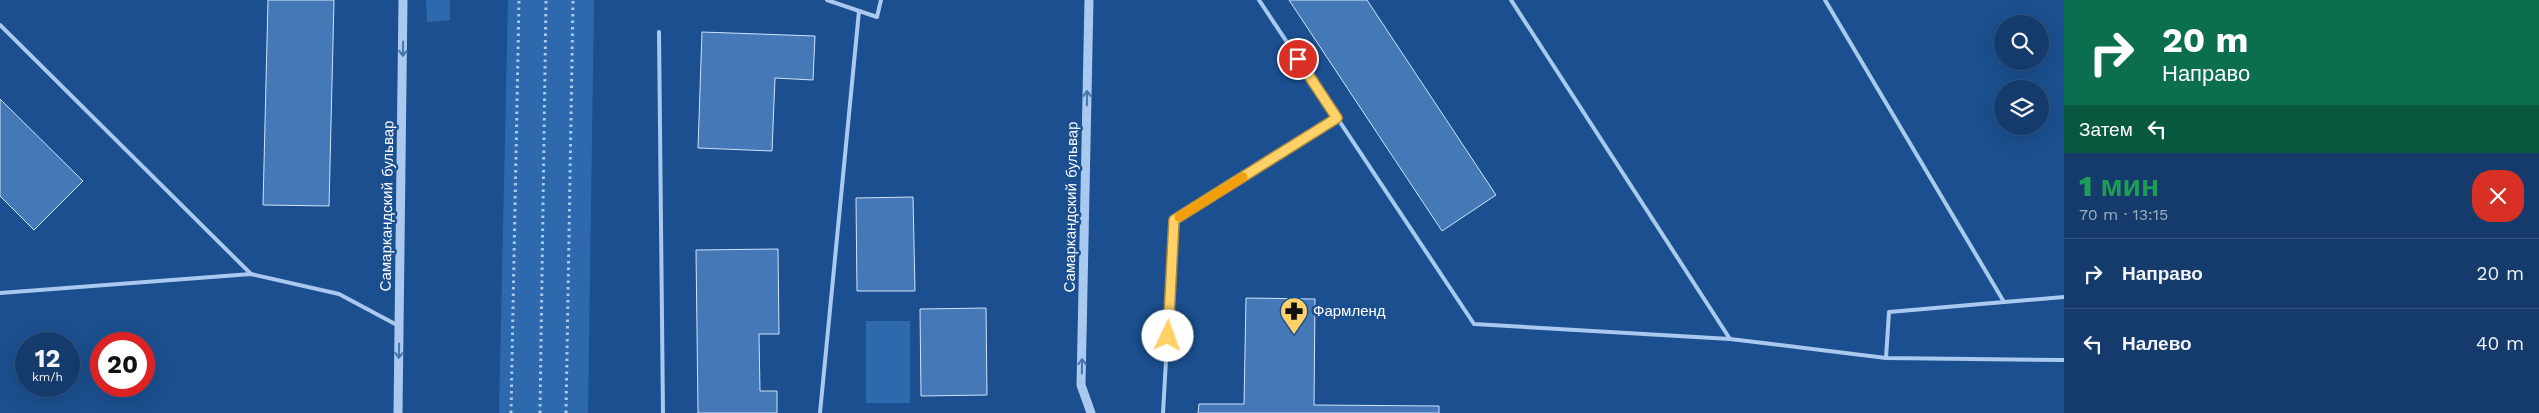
<!DOCTYPE html>
<html lang="ru">
<meta charset="utf-8">
<style>
:root{--surface:#143b6b;--page:#1d4271;--text:#f1f3f6;--muted:#9dadc1;--line:#33557e}
body{margin:0;font-family:"Work Sans",sans-serif;background:var(--page);color:var(--text);height:100vh;display:flex;flex-direction:column;font-size:19px;white-space:nowrap}
*{box-sizing:border-box;margin:0}
p{font-size:16px;color:var(--muted)}
.icon{flex:none;width:28px;height:28px;fill:none;stroke:currentColor;stroke-width:2;stroke-linecap:round;stroke-linejoin:round}
.map{position:relative;flex:1;overflow:hidden}
.drawer{display:flex;flex-direction:column;background:var(--surface);width:475px}
.drawer>*{flex:none}
.banner{background:#0b6e4f;color:#fff;overflow:hidden}
.tools{position:absolute;left:1994px;top:15px;display:grid;gap:10px}
.tools a{display:grid;place-items:center;width:55px;height:55px;border-radius:50%;background:var(--surface);box-shadow:0 5px 20px #0002,0 0 0 1px var(--line);font-size:25px}
.speed{position:absolute;left:15px;top:332px;display:flex;gap:10px;font-size:25px;font-weight:700;text-align:center}
.speed>*{display:grid;place-content:center;width:65px;height:65px;border-radius:50%;background:var(--surface);box-shadow:0 5px 20px #0002,0 0 0 1px var(--line);line-height:1}
.speed small{font-size:12px;font-weight:400}
.speed .limit{border:8px solid #d22;background:#fff;color:#111}
.pin{position:absolute;display:grid;place-items:center;width:42px;height:42px;color:#fff;margin:-21px;border:2px solid #fff;border-radius:50%;box-shadow:0 1px 5px #0007}
.me{position:absolute;width:55px;margin:-28px;rotate:3deg;stroke-linejoin:round;filter:drop-shadow(0 0 4px #0008)}
.turn{display:flex;align-items:center;gap:18px;height:105px;padding:0 15px;font-size:22px}
.turn .icon{width:65px;height:65px;stroke-width:2.5}
.turn b{display:block;font-size:35px;line-height:42px}
.then{display:flex;align-items:center;height:48px;padding:0 15px;background:#0003;gap:10px;font-size:19px}
.round{display:grid;place-items:center;flex:none;width:52px;height:52px;border-radius:20px;background:var(--page)}
.summary{display:flex;align-items:center;justify-content:space-between;height:85px;padding:0 15px}
h1{font-size:30px;font-weight:800;line-height:38px;color:#1e9e55}
ul{padding:0;list-style:none}
li{display:flex;align-items:center;gap:15px;height:70px;padding:0 15px;border-top:1px solid var(--line)}
li div{flex:1}
li b{display:block;font-size:19px}
li em{font-style:normal}
main{display:flex;flex:1;min-height:0}
.map>svg:first-child{display:block}
.green{fill:#2e69ad}
.building{fill:#4478b7;stroke:#cfe3fa}
.lines{fill:none;stroke-linecap:round;stroke-linejoin:round}
.path{stroke:#a9c9ee;stroke-width:3;stroke-dasharray:2.5 4;stroke-linecap:butt}
.service{stroke:#a9c9ee;stroke-width:4}
.tertiary{stroke:#a9c9ee;stroke-width:9}
.oneway{stroke:#4674ac}
.route-casing{stroke:#a68842;stroke-width:12}
.route{stroke:#ffd166;stroke-width:9}
.slow{stroke:#f59e0b;stroke-width:9}
.labels{text-anchor:middle;stroke-width:5;stroke-linejoin:round;paint-order:stroke}
.street-label{font-size:15px;fill:#fff;stroke:#1b4f8f}
.poi-label{font-size:15px;fill:#fff;stroke:#1b4f8f;text-anchor:start}
</style>
<main>
<div class="map">
<svg width="2064" height="413" viewBox="0 0 2064 413">
<rect width="100%" height="100%" fill="#1b4f8f"/>
<g class="green">
<path d="M 426,0 L 450,0 L 450,20 L 427,22 Z"/>
<path d="M 508,0 L 594,0 L 588,413 L 499,413 Z"/>
<rect x="866" y="321" width="44" height="82"/>
</g>
<g class="building">
<path d="M 268,0 L 334,0 L 329,206 L 263,205 Z"/>
<path d="M 1289,0 L 1367,0 L 1496,195 L 1442,231 Z"/>
<path d="M 702,32 L 815,36 L 813,80 L 775,78 L 772,151 L 698,148 Z"/>
<path d="M 0,99 L 83,181 L 34,230 L 0,196 Z"/>
<path d="M 913,197 L 915,291 L 857,291 L 856,198 Z"/>
<path d="M 778,249 L 779,334 L 759,334 L 760,391 L 777,391 L 777,413 L 698,413 L 696,250 Z"/>
<path d="M 1246,298 L 1315,299 L 1314,405 L 1439,406 L 1439,413 L 1198,413 L 1199,404 L 1244,404 Z"/>
<path d="M 986,308 L 987,395 L 921,396 L 920,309 Z"/>
</g>
<g class="lines">
<g class="path">
<path d="M 511,413 L 519,0"/>
<path d="M 540,413 L 546,0"/>
<path d="M 566,413 L 573,0"/>
</g>
<g class="service">
<path d="M 827,0 L 877,17 L 881,0"/>
<path d="M 1259,0 L 1474,324 L 1730,339 L 1886,358 L 2064,360"/>
<path d="M 1511,0 L 1730,339"/>
<path d="M 1825,0 L 2004,302 L 1889,312 L 1886,358"/>
<path d="M 0,25 L 251,274"/>
<path d="M 659,32 L 663,413"/>
<path d="M 0,293 L 251,274 L 339,294 L 397,325"/>
<path d="M 2004,302 L 2064,297"/>
<path d="M 820,413 L 859,11"/>
<path d="M 1163,413 L 1174,220 L 1337,118"/>
</g>
<g class="tertiary">
<path d="M 1089,0 L 1081,385 L 1091,413"/>
<path d="M 398,413 L 403,0"/>
</g>
</g>
<defs><path id="oneway-shaft" d="M-6 0H5M1.5-3L5.5 0L1.5 3" fill="none" stroke-width="1.6" stroke-linecap="round" stroke-linejoin="round" transform="scale(1.25)"/></defs>
<g class="oneway">
<use href="#oneway-shaft" transform="translate(403 49) rotate(91)"/>
<use href="#oneway-shaft" transform="translate(1087 98) rotate(-89)"/>
<use href="#oneway-shaft" transform="translate(399 351) rotate(91)"/>
<use href="#oneway-shaft" transform="translate(1082 366) rotate(-89)"/>
</g>
<g class="lines">
<g class="route-casing">
<path id="route" d="M 1168,336 L 1174,220 L 1337,118 L 1298,59"/>
</g>
<use href="#route" class="route"/>
<path class="slow" d="M 1179,217 L 1243,177"/>
</g>
<defs>
<g id="pharmacy-pin" transform="scale(1.4375)"><path d="M0 17L-7.5 6A9.5 9.5 0 1 1 7.5 6Z" fill="#ffd166" stroke="#1b4f8f"/><path d="M-2-6h4v4h4v4h-4v4h-4v-4h-4v-4h4Z" fill="#111"/></g>
</defs>
<g fill-rule="evenodd">
<use href="#pharmacy-pin" x="1294" y="311"/>
</g>
<g class="labels">
<g class="street-label">
<text transform="translate(387 206) rotate(-89)" y="5">Самаркандский бульвар</text>
<text transform="translate(1071 207) rotate(-89)" y="5">Самаркандский бульвар</text>
</g>
<g class="poi-label">
<text x="1313" y="316">Фармленд</text>
</g>
</g>
</svg>
<div class="tools">
<a><svg class="icon" aria-label="search" viewBox="0 0 24 24"><circle cx="10" cy="10" r="6"/><path d="M15 15l6 6"/></svg></a>
<a><svg class="icon" aria-label="layers" viewBox="0 0 24 24"><path d="M12 4l9 5-9 5-9-5zM3 14l9 5 9-5"/></svg></a>
</div>
<div class="speed"><div>12<small>km/h</small></div><div class="limit">20</div></div>
<div class="pin" style="left:1298px;top:59px;background:#d93025"><svg class="icon" aria-label="arrive" viewBox="0 0 24 24"><path d="M6 21V4h12l-3 4 3 4H6"/></svg></div>
<svg class="me" style="left:1168px;top:336px" viewBox="-20 -20 40 40"><circle r="19" fill="#fff"/><path d="M0-13L10 11 0 6-10 11z" fill="#ffd166"/></svg>
</div>
<section class="drawer">
<div class="banner">
<div class="turn"><svg class="icon" aria-label="right" viewBox="0 0 24 24"><path d="M7 20v-9h11M14 6l5 5-5 5"/></svg><div><b>20 m</b>Направо</div></div>
<div class="then">Затем<svg class="icon" aria-label="left" viewBox="0 0 24 24"><path d="M17 20v-9H6M10 6l-5 5 5 5"/></svg></div>
</div>
<div class="summary"><div><h1>1 мин</h1><p>70 m · 13:15</p></div><a class="round" style="background:#d93025;color:#fff"><svg class="icon" aria-label="close" viewBox="0 0 24 24"><path d="M6 6l12 12M18 6L6 18"/></svg></a></div>
<ul>
<li><svg class="icon" aria-label="right" viewBox="0 0 24 24"><path d="M7 20v-9h11M14 6l5 5-5 5"/></svg><div><b>Направо</b></div><em>20 m</em></li>
<li><svg class="icon" aria-label="left" viewBox="0 0 24 24"><path d="M17 20v-9H6M10 6l-5 5 5 5"/></svg><div><b>Налево</b></div><em>40 m</em></li>
</ul>
</section>
</main>
